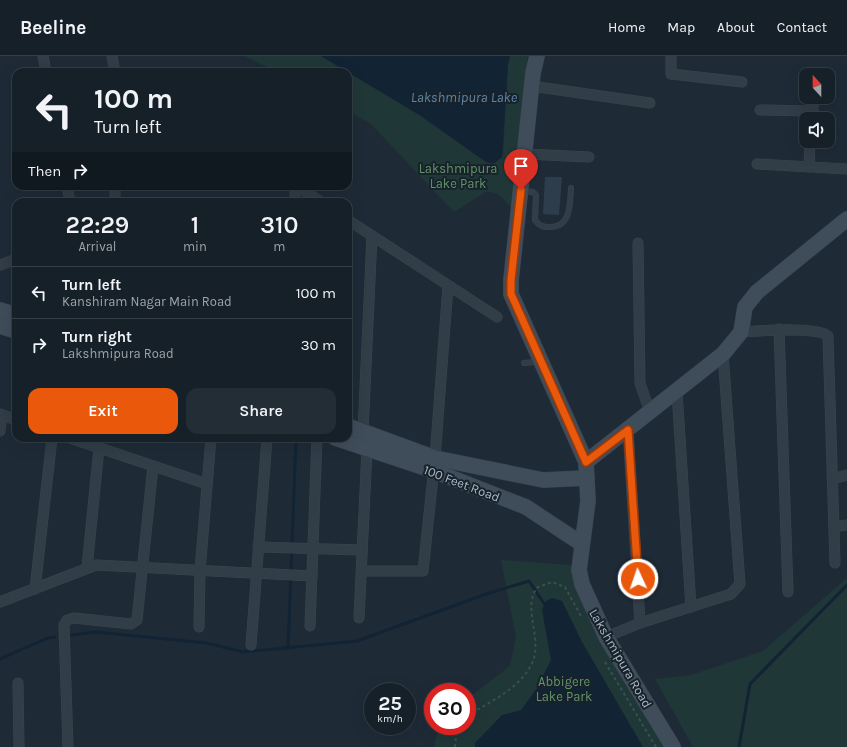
<!DOCTYPE html>
<style>
:root{--surface:#162029;--page:#232d35;--text:#f1f3f6;--muted:#9ea3a8;--line:#353e46;--accent:#ea580c}
body{margin:0;font-family:Karla,sans-serif;background:var(--page);color:var(--text);height:100vh;display:flex;flex-direction:column;font-size:15px;white-space:nowrap}
*{box-sizing:border-box;margin:0}
p{font-size:13px;color:var(--muted)}
.icon{flex:none;width:22px;height:22px;fill:none;stroke:currentColor;stroke-width:2;stroke-linecap:round;stroke-linejoin:round}
.map{position:relative;flex:1;overflow:hidden}
.drawer{position:absolute;left:12px;top:142px;width:340px;height:244px;display:flex;flex-direction:column;background:var(--surface);border-radius:12px;box-shadow:0 4px 16px #0002,0 0 0 1px var(--line)}
.drawer>*{flex:none}
.banner{position:absolute;left:12px;top:12px;width:340px;height:122px;border-radius:12px;box-shadow:0 4px 16px #0002,0 0 0 1px var(--line);background:#162029;color:var(--text);overflow:hidden}
.needle{width:26px;rotate:339deg}
.fabs{position:absolute;left:799px;top:12px;display:grid;gap:8px}
.fabs a{display:grid;place-items:center;width:36px;height:36px;border-radius:8px;background:var(--surface);box-shadow:0 4px 16px #0002,0 0 0 1px var(--line);font-size:20px}
.speed{position:absolute;left:364px;top:627px;display:flex;gap:8px;font-size:20px;font-weight:700;text-align:center}
.speed>*{display:grid;place-content:center;width:52px;height:52px;border-radius:50%;background:var(--surface);box-shadow:0 4px 16px #0002,0 0 0 1px var(--line);line-height:1}
.speed small{font-size:10px;font-weight:400}
.speed .limit{border:6px solid #d22;background:#fff;color:#111}
.pin{position:absolute;display:grid;place-items:center;width:34px;height:34px;color:#fff;margin:-41px -17px;border-radius:50% 50% 50% 0;rotate:-45deg;box-shadow:0 0 4px #0007}
.pin .icon{rotate:45deg}
.me{position:absolute;width:44px;margin:-22px;rotate:357deg;stroke-linejoin:round;filter:drop-shadow(0 0 3px #0008)}
.turn{display:flex;align-items:center;gap:14px;height:84px;padding:0 16px;font-size:18px}
.turn .icon{width:52px;height:52px;stroke-width:2.5}
.turn b{display:block;font-size:28px;line-height:34px}
.then{display:flex;align-items:center;height:38px;padding:0 16px;background:#0003;gap:8px;font-size:15px}
.eta{display:flex;justify-content:space-evenly;align-items:center;height:68px;text-align:center}
.eta b{font-size:24px;font-weight:600;line-height:28px}
.action{display:flex;gap:8px;margin-top:auto;padding:8px 16px}
.action a{flex:1;height:46px;border-radius:12px;background:var(--accent);color:#fff;font-size:16px;font-weight:600;line-height:46px;text-align:center}
.action a+a{background:var(--page);color:var(--text)}
ul{padding:0;list-style:none}
li{display:flex;align-items:center;gap:12px;height:52px;padding:0 16px;border-top:1px solid var(--line)}
li div{flex:1}
li b{display:block;font-size:15px}
li em{font-style:normal}
header{display:flex;align-items:center;gap:24px;box-sizing:border-box;height:56px;padding:0 20px;background:var(--surface);border-bottom:1px solid var(--line)}
header strong{font-size:19px}
nav{display:flex;gap:22px;margin-inline-start:auto;font-size:14px}
.map>svg:first-child{display:block}
.green{fill:#203738}
.water{fill:#122334}
.lines{fill:none;stroke-linecap:round;stroke-linejoin:round}
.stream{stroke:#122334;stroke-width:3}
.building{fill:#2d3d4b}
.lane-casing{stroke:#3b4650;stroke-width:6}
.street-casing{stroke:#3b4650;stroke-width:11}
.secondary-casing{stroke:#3b4650;stroke-width:16}
.path{stroke:#385050;stroke-width:2;stroke-dasharray:3 3;stroke-linecap:butt}
.lane{stroke:#313d47;stroke-width:5}
.street{stroke:#313d47;stroke-width:10}
.secondary{stroke:#3f4c5a;stroke-width:15}
.route-casing{stroke:#983908;stroke-width:10}
.route{stroke:#ea580c;stroke-width:7}
.labels{text-anchor:middle;stroke-width:4;stroke-linejoin:round;paint-order:stroke}
.park-label{font-size:13px;fill:#629569;stroke:#17222b}
.street-label{font-size:13px;fill:#abb7c4;stroke:#17222b}
.water-label{font-size:14px;font-style:italic;fill:#6186a6;stroke:#17222b}
</style>
<header>
<strong>Beeline</strong>
<nav><a>Home</a><a>Map</a><a>About</a><a>Contact</a></nav>
</header>
<div class="map">
<svg width="847" height="691" viewBox="0 0 847 691">
<rect width="100%" height="100%" fill="#1e2b37"/>
<g class="green">
<path d="M 244,0 L 321,0 L 421,60 L 486,106 C 495,110 498,105 503,98 L 508,8 L 510,0 L 528,0 L 511,151 L 498,138 L 487,135 L 454,156 L 371,68 L 348,55 L 348,16 L 277,16 Z"/>
<path d="M 501,504 L 572,509 L 579,539 L 626,626 L 666,691 L 434,691 L 439,670 L 467,670 L 467,643 L 510,610 L 516,581 Z"/>
<path d="M 847,522 L 847,691 L 693,691 L 655,623 L 691,619 L 763,595 Z"/>
</g>
<g class="water">
<path d="M 321,0 L 510,0 L 508,8 L 502,101 L 494,107 L 486,106 L 421,60 Z"/>
<path d="M 552,542 L 562,545 L 582,586 L 643,691 L 475,691 L 475,687 L 502,659 L 521,654 L 537,632 L 551,604 L 542,554 L 546,545 Z"/>
</g>
<g class="lines">
<g class="stream">
<path d="M 72,579 L 95,576 L 207,587 L 243,596 L 357,585 L 489,537 L 529,525 L 545,549"/>
<path d="M 288,592 L 296,384"/>
<path d="M 0,603 L 48,582 L 55,581"/>
<path d="M 739,691 L 750,628 L 847,529"/>
</g>
</g>
<path class="building" d="M 545,121 L 562,121 L 559,159 L 543,158 Z"/>
<g class="lines">
<g class="lane-casing">
<g id="lane">
<path d="M 522,135 L 533,136 L 536,139 L 535,164 C 539,170 543,171 549,171 C 571,172 570,148 571,132"/>
<path d="M 524,307 L 535,306 L 539,308"/>
</g>
</g>
<g class="street-casing">
<g id="street">
<path d="M 43,0 L 46,16"/>
<path d="M 112,0 L 115,16"/>
<path d="M 671,0 L 671,18 L 742,26"/>
<path d="M 531,30 L 650,47"/>
<path d="M 760,54 L 813,55"/>
<path d="M 812,63 L 814,41"/>
<path d="M 525,98 L 589,101"/>
<path d="M 757,108 L 847,113"/>
<path d="M 809,111 L 810,85"/>
<path d="M 67,130 L 70,146"/>
<path d="M 115,130 L 115,146"/>
<path d="M 297,130 L 321,146"/>
<path d="M 295,146 L 295,130"/>
<path d="M 348,164 L 497,261"/>
<path d="M 638,187 L 640,327 L 650,356"/>
<path d="M 0,209 L 16,203"/>
<path d="M 779,273 L 788,536"/>
<path d="M 741,276 C 758,275 817,270 828,280 L 835,507"/>
<path d="M 677,336 L 691,551"/>
<path d="M 0,358 L 16,364"/>
<path d="M 628,374 L 640,567"/>
<path d="M 0,375 L 2,359"/>
<path d="M 363,375 L 372,180"/>
<path d="M 70,382 L 207,428"/>
<path d="M 832,423 L 847,419"/>
<path d="M 834,471 L 847,469"/>
<path d="M 258,491 L 362,494"/>
<path d="M 87,512 L 99,392"/>
<path d="M 362,515 L 423,515 L 435,402 L 448,230"/>
<path d="M 35,533 L 52,382"/>
<path d="M 0,546 L 96,509 L 312,520"/>
<path d="M 359,562 L 367,393"/>
<path d="M 310,570 L 317,382"/>
<path d="M 199,571 L 200,515 L 211,382"/>
<path d="M 606,581 L 640,567 L 731,538 L 740,528 L 723,298"/>
<path d="M 251,589 L 267,382"/>
<path d="M 18,627 L 19,691"/>
<path d="M 68,691 L 64,569 L 67,564 L 74,562 L 131,568 L 137,564 L 153,410"/>
</g>
</g>
<g class="secondary-casing">
<g id="secondary">
<path d="M 537,0 L 533,17 L 511,224 L 511,238 L 586,406 L 588,445 L 579,514 L 582,528 L 606,581 L 673,691"/>
<path d="M 0,254 L 16,259"/>
<path d="M 0,270 L 16,275"/>
<path d="M 348,370 L 435,402 L 543,424 L 587,422"/>
<path d="M 335,382 L 434,415 L 526,451 L 582,488"/>
<path d="M 586,406 L 723,298 L 741,276 L 745,251 L 757,236 L 847,163"/>
</g>
</g>
<g class="path">
<path d="M 605,606 L 656,691"/>
<path d="M 467,660 C 489,646 516,635 530,611 C 546,586 520,551 538,531 L 552,526 L 565,531 L 582,562"/>
<path d="M 455,691 L 456,681 L 461,670"/>
</g>
<use href="#lane" class="lane"/>
<use href="#street" class="street"/>
<use href="#secondary" class="secondary"/>
</g>
<g class="lines">
<g class="route-casing">
<path id="route" d="M 521,134 L 511,224 L 511,238 L 586,406 L 628,374 L 638,523"/>
</g>
<use href="#route" class="route"/>
</g>
<g class="labels">
<g class="park-label">
<text x="458" y="117">Lakshmipura<tspan x="458" dy="15">Lake Park</tspan></text>
<text x="564" y="630">Abbigere<tspan x="564" dy="15">Lake Park</tspan></text>
</g>
<g class="street-label">
<text transform="translate(462 427) rotate(21)" y="5">100 Feet Road</text>
<text transform="translate(621 602) rotate(60)" y="5">Lakshmipura Road</text>
</g>
<g class="water-label">
<text x="464" y="46">Lakshmipura Lake</text>
</g>
</g>
</svg>
<div class="fabs">
<a><svg class="needle" viewBox="-14 -14 28 28"><path d="M0-13l5 13h-10z" fill="#e53935"/><path d="M0 13l5-13h-10z" fill="#9ea3a8"/></svg></a>
<a><svg class="icon" aria-label="sound" viewBox="0 0 24 24"><path d="M4 9h4l5-4v14l-5-4H4zM17 9q2 3 0 6"/></svg></a>
</div>
<div class="speed"><div>25<small>km/h</small></div><div class="limit">30</div></div>
<div class="pin" style="left:521px;top:134px;background:#d93025"><svg class="icon" aria-label="arrive" viewBox="0 0 24 24"><path d="M6 21V4h12l-3 4 3 4H6"/></svg></div>
<svg class="me" style="left:638px;top:523px" viewBox="-20 -20 40 40"><circle r="17" fill="#ea580c" stroke="#fff" stroke-width="3"/><path d="M0-11L8 9 0 5-8 9z" fill="#fff"/></svg>
<div class="banner">
<div class="turn"><svg class="icon" aria-label="left" viewBox="0 0 24 24"><path d="M17 20v-9H6M10 6l-5 5 5 5"/></svg><div><b>100 m</b>Turn left</div></div>
<div class="then">Then<svg class="icon" aria-label="right" viewBox="0 0 24 24"><path d="M7 20v-9h11M14 6l5 5-5 5"/></svg></div>
</div>
<section class="drawer">
<div class="eta">
<div><b>22:29</b><p>Arrival</p></div>
<div><b>1</b><p>min</p></div>
<div><b>310</b><p>m</p></div>
</div>
<ul>
<li><svg class="icon" aria-label="left" viewBox="0 0 24 24"><path d="M17 20v-9H6M10 6l-5 5 5 5"/></svg><div><b>Turn left</b><p>Kanshiram Nagar Main Road</p></div><em>100 m</em></li>
<li><svg class="icon" aria-label="right" viewBox="0 0 24 24"><path d="M7 20v-9h11M14 6l5 5-5 5"/></svg><div><b>Turn right</b><p>Lakshmipura Road</p></div><em>30 m</em></li>
</ul>
<div class="action"><a>Exit</a><a>Share</a></div>
</section>
</div>
